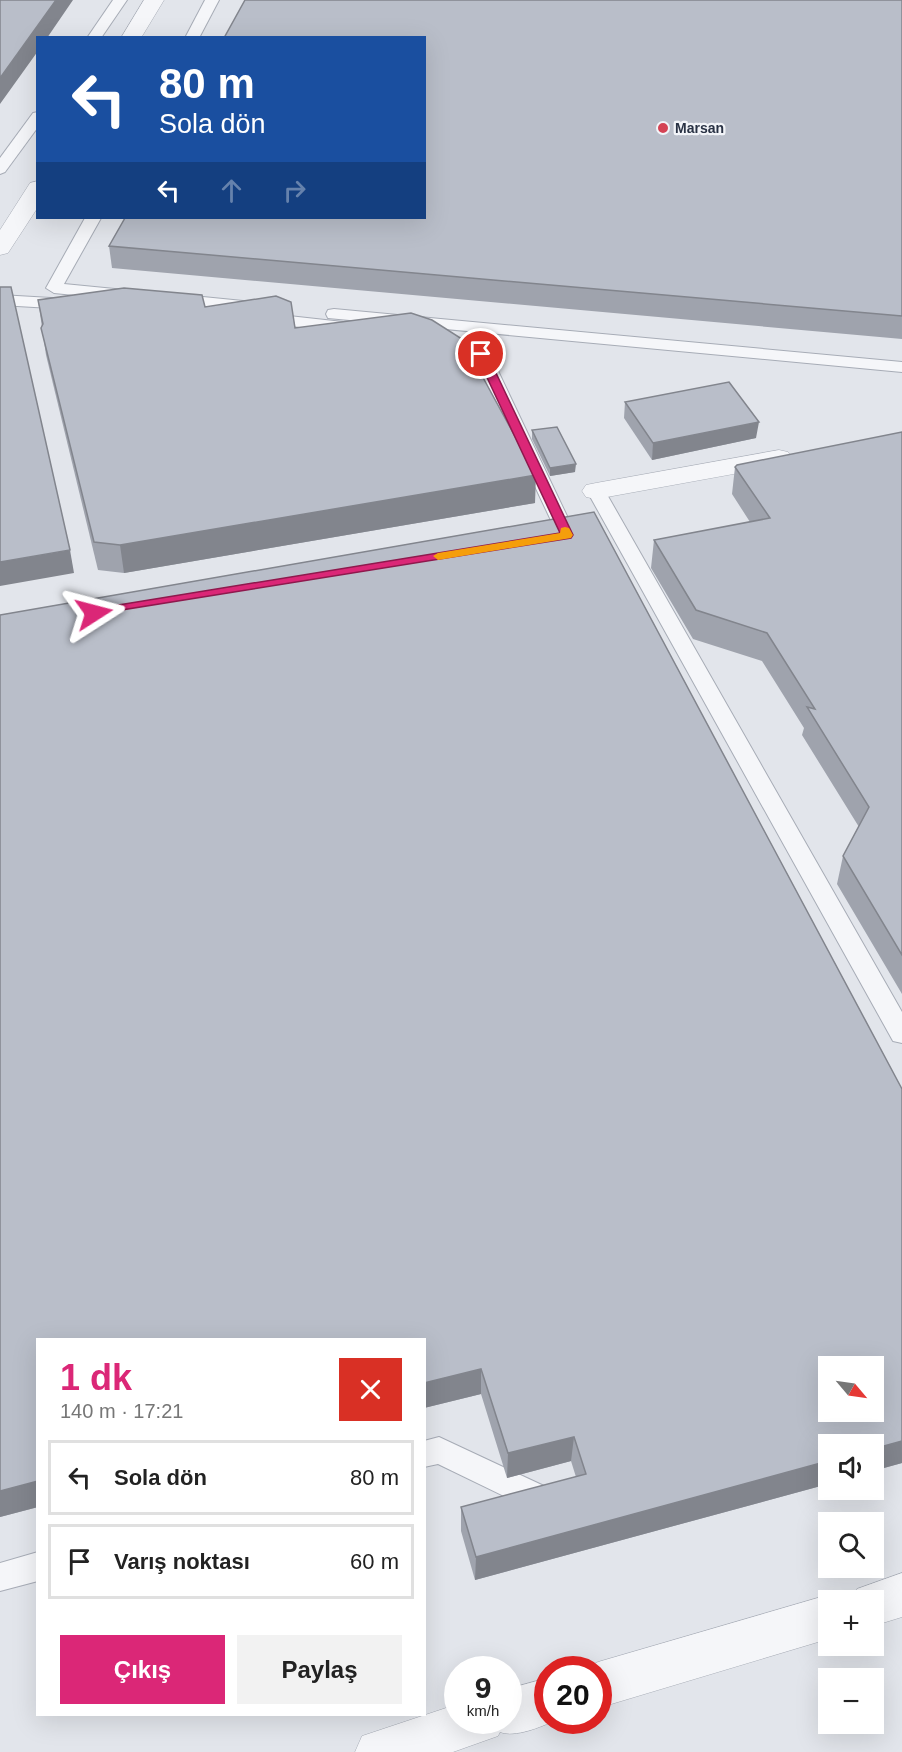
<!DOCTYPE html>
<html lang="tr">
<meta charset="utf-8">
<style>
:root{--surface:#fff;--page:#f2f2f2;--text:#222;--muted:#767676;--line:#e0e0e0;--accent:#db2777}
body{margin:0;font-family:Arial,sans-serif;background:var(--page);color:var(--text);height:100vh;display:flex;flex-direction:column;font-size:22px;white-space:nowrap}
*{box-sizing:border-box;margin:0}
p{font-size:20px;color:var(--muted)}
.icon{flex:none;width:33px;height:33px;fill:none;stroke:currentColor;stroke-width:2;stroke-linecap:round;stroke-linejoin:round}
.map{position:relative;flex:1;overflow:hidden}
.panel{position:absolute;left:36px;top:1338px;width:390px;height:378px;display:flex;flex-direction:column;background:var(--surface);border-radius:0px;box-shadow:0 6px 24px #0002}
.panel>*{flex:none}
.banner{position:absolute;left:36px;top:36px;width:390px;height:183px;border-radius:0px;box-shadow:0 6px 24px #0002;background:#1a4fa0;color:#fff;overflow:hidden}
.needle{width:39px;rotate:119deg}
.fabs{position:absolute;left:818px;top:1356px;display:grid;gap:12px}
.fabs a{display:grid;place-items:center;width:66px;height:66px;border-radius:0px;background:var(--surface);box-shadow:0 6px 24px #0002;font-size:30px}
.speed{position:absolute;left:444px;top:1656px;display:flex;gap:12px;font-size:30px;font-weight:700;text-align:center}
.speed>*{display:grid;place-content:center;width:78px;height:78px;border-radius:50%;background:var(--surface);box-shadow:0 6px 24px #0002;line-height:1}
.speed small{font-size:15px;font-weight:400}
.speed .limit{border:9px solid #d22;background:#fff;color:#111}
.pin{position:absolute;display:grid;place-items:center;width:51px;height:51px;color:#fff;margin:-26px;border:3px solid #fff;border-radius:50%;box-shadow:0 2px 6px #0007}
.me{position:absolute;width:66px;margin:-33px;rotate:81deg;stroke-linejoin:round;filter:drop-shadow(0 0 4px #0008)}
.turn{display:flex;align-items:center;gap:21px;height:126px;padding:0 24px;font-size:27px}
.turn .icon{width:78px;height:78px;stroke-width:2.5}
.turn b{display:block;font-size:42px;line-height:51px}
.lanes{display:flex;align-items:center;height:57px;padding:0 24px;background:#0003;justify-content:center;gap:30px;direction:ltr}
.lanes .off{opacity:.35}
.round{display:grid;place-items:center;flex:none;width:63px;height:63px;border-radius:0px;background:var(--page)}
.overview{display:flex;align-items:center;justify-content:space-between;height:102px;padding:0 24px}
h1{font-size:36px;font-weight:800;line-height:45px;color:var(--accent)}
.primary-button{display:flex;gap:12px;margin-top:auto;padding:12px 24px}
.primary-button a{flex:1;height:69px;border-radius:0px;background:var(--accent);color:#fff;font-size:24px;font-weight:800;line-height:69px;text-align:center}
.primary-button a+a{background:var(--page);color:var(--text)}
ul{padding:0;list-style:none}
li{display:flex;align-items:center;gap:18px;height:75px;margin:0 12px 9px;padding:0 12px;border:3px solid var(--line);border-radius:0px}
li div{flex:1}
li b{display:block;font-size:22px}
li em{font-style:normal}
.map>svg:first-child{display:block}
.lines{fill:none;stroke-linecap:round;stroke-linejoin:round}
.service-casing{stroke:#a7acb6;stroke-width:2}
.minor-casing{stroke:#a7acb6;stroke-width:1}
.service{fill:#f5f6f9;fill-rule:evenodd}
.minor{fill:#f5f6f9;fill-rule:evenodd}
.wall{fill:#9fa3ad;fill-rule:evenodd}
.shaded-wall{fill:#82858d}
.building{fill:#b9bec9;stroke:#82858d;stroke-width:1.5;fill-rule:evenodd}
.route{fill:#db2777;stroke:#8e194d;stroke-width:1.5}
.slow{fill:#f59e0b}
.poi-dot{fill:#d44354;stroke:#f2f4f8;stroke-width:2}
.labels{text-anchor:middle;stroke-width:4.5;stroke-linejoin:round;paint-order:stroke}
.far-poi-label{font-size:14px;font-weight:bold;fill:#293244;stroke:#f2f4f8;text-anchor:start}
</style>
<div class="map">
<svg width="902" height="1752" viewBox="0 0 902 1752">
<rect width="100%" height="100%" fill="#e2e5eb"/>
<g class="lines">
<g class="service-casing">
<g id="service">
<path d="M 113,0 L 127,0 L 101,38 L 87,38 Z"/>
<path d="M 205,0 L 219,0 L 199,38 L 185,38 Z"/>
<path d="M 38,112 L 38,127 L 5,172 L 0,174 L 0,158 L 33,113 Z"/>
<path d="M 85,218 L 101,218 L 64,284 L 125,290 L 131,292 L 133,295 L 131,298 L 125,300 L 54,293 L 46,288 Z"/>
<path d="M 173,294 L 253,302 L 261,307 L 253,312 L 167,302 L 165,299 L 167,296 Z"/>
<path d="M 0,295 L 68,299 L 76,304 L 68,309 L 0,305 Z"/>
<path d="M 334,309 L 902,362 L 902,372 L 328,318 L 326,314 L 328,310 Z"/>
<path d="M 262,313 L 352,323 L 360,328 L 352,333 L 256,322 L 254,318 L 256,314 Z"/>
<path d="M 438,335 L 487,350 L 490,354 L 576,535 L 574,539 L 555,543 L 548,541 L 546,537 L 548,533 L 556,531 L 474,357 L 432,344 L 430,340 L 432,336 Z"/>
<path d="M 596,485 L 603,487 L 605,491 L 902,1012 L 902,1043 L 893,1041 L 587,491 L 589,487 Z"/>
<path d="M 439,1437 L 559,1493 L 564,1503 L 559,1513 L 549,1517 L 539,1513 L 438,1464 L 424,1467 L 424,1441 Z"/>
<path d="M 38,1552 L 38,1581 L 0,1591 L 0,1563 Z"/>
</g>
</g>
<g class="minor-casing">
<g id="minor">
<path d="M 144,0 L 164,0 L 141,38 L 121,38 Z"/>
<path d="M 38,181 L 38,207 L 8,253 L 0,255 L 0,230 L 30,183 Z"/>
<path d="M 779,450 L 788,452 L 792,458 L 788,464 L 596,499 L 586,497 L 582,491 L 586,485 L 596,483 Z"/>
<path d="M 902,1573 L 902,1617 L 873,1626 L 873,1600 L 852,1600 L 857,1589 Z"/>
<path d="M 828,1595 L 841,1600 L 828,1600 L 828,1639 L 598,1708 L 598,1670 L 582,1670 L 598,1662 Z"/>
<path d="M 548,1678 L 548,1720 L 556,1720 C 541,1727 515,1738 500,1732 L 498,1736 L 453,1752 L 355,1752 L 362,1736 L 458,1704 L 458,1720 L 508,1720 L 508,1689 Z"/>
</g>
</g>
<use href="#service" class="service"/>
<use href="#minor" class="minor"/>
</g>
<g class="wall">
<path d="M 902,0 L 902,339 L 112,268 L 109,246 Z"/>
<path d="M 38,300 L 205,307 L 295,328 L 535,503 L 124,573 L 98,570 L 46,355 Z"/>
<path d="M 625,402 L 756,438 L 652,460 L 624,418 Z"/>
<path d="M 532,430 L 575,472 L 550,476 L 532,439 Z"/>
<path d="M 902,432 L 902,994 L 837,884 L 843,856 L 859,827 L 802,735 L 804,728 L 762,661 L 693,639 L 651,568 L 654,540 L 750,522 L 732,494 L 735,467 Z"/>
<path d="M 594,512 L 902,1089 L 902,1463 L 873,1471 L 873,1444 L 828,1444 L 828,1484 L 475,1580 L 461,1531 L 461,1507 L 576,1477 L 571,1461 L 507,1478 L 481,1394 L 424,1408 L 424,1340 L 38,1340 L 38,1507 L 0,1517 L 0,615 ZM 828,1366 L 873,1366 L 873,1412 L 828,1412 Z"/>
</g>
<g class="shaded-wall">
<path d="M 56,0 L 73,0 L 47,38 L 38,38 L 38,51 L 0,104 L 0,78 Z"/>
<path d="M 759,422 L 756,438 L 652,460 L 653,443 Z"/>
<path d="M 576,464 L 575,472 L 550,476 L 550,468 Z"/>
<path d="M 536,475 L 535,503 L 124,573 L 120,545 Z"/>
<path d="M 70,550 L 74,573 L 0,586 L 0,562 Z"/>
<path d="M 481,1369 L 481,1394 L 424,1408 L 424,1383 Z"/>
<path d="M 574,1437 L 571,1461 L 507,1478 L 508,1453 Z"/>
<path d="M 902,1441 L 902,1463 L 873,1471 L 873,1449 Z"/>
<path d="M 828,1461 L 828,1484 L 475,1580 L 476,1557 Z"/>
<path d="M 38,1481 L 38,1507 L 0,1517 L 0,1491 Z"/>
</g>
<g class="building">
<path d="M 0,0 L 56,0 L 0,78 Z"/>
<path d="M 245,0 L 902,0 L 902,316 L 109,246 L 125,218 L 424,218 L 424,38 L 224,38 Z"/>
<path d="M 0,287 L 11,287 L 70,550 L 0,562 Z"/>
<path d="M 124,288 L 202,295 L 205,307 L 276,296 L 291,302 L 295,328 L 411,313 L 432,320 L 462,339 L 536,475 L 120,545 L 94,542 L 41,328 L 43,324 L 38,300 Z"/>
<path d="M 729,382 L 759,422 L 653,443 L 625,402 Z"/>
<path d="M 557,427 L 576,464 L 550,468 L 532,430 Z"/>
<path d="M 902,432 L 902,955 L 843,856 L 869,807 L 807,707 L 815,709 L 767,633 L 696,610 L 654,540 L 770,518 L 735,467 L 737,465 Z"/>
<path d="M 594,512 L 902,1089 L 902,1441 L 873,1449 L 873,1444 L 828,1444 L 828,1461 L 476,1557 L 461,1507 L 586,1474 L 574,1437 L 508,1453 L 481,1369 L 424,1383 L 424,1340 L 38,1340 L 38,1481 L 0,1491 L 0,615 ZM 828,1366 L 873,1366 L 873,1412 L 828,1412 Z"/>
</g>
<path class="route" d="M 481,351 L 487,354 L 573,535 L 571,538 L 90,615 L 90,610 L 94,609 L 560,533 L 476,354 Z"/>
<path class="slow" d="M 565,527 L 569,528 L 573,535 L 571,538 L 438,560 L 433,556 L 438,553 L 560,533 L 561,528 Z"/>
<circle class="poi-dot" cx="663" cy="128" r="6"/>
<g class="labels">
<g class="far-poi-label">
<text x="675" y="133">Marsan</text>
</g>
</g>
</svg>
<div class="fabs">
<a><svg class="needle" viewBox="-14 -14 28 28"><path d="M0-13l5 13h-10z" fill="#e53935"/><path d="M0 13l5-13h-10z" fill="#767676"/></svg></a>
<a><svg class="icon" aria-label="sound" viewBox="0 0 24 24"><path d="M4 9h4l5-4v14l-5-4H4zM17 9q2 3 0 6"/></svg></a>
<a><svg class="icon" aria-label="search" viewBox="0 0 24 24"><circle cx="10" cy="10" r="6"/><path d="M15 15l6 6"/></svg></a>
<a>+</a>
<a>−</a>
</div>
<div class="speed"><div>9<small>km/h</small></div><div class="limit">20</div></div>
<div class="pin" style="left:481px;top:354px;background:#d93025"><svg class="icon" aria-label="arrive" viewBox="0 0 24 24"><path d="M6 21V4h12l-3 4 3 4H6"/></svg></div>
<svg class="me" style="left:94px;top:613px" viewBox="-20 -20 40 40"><path d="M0-17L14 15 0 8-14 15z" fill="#db2777" stroke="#fff" stroke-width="4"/></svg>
<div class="banner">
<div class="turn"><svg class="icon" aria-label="left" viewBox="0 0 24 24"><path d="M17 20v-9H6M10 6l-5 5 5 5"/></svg><div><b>80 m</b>Sola dön</div></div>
<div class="lanes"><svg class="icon" aria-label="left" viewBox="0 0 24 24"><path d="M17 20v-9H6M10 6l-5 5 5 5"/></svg><svg class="icon off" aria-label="ahead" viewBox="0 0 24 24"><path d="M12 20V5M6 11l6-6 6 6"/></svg><svg class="icon off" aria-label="right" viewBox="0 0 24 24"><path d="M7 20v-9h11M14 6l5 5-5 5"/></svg></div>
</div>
<section class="panel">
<div class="overview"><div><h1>1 dk</h1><p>140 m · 17:21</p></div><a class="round" style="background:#d93025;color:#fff"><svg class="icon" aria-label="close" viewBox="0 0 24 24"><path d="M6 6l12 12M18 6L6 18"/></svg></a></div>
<ul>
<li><svg class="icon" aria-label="left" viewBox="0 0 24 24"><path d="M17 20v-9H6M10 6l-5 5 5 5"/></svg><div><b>Sola dön</b></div><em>80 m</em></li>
<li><svg class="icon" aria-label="arrive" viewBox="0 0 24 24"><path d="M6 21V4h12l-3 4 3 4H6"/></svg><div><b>Varış noktası</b></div><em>60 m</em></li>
</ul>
<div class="primary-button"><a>Çıkış</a><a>Paylaş</a></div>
</section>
</div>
